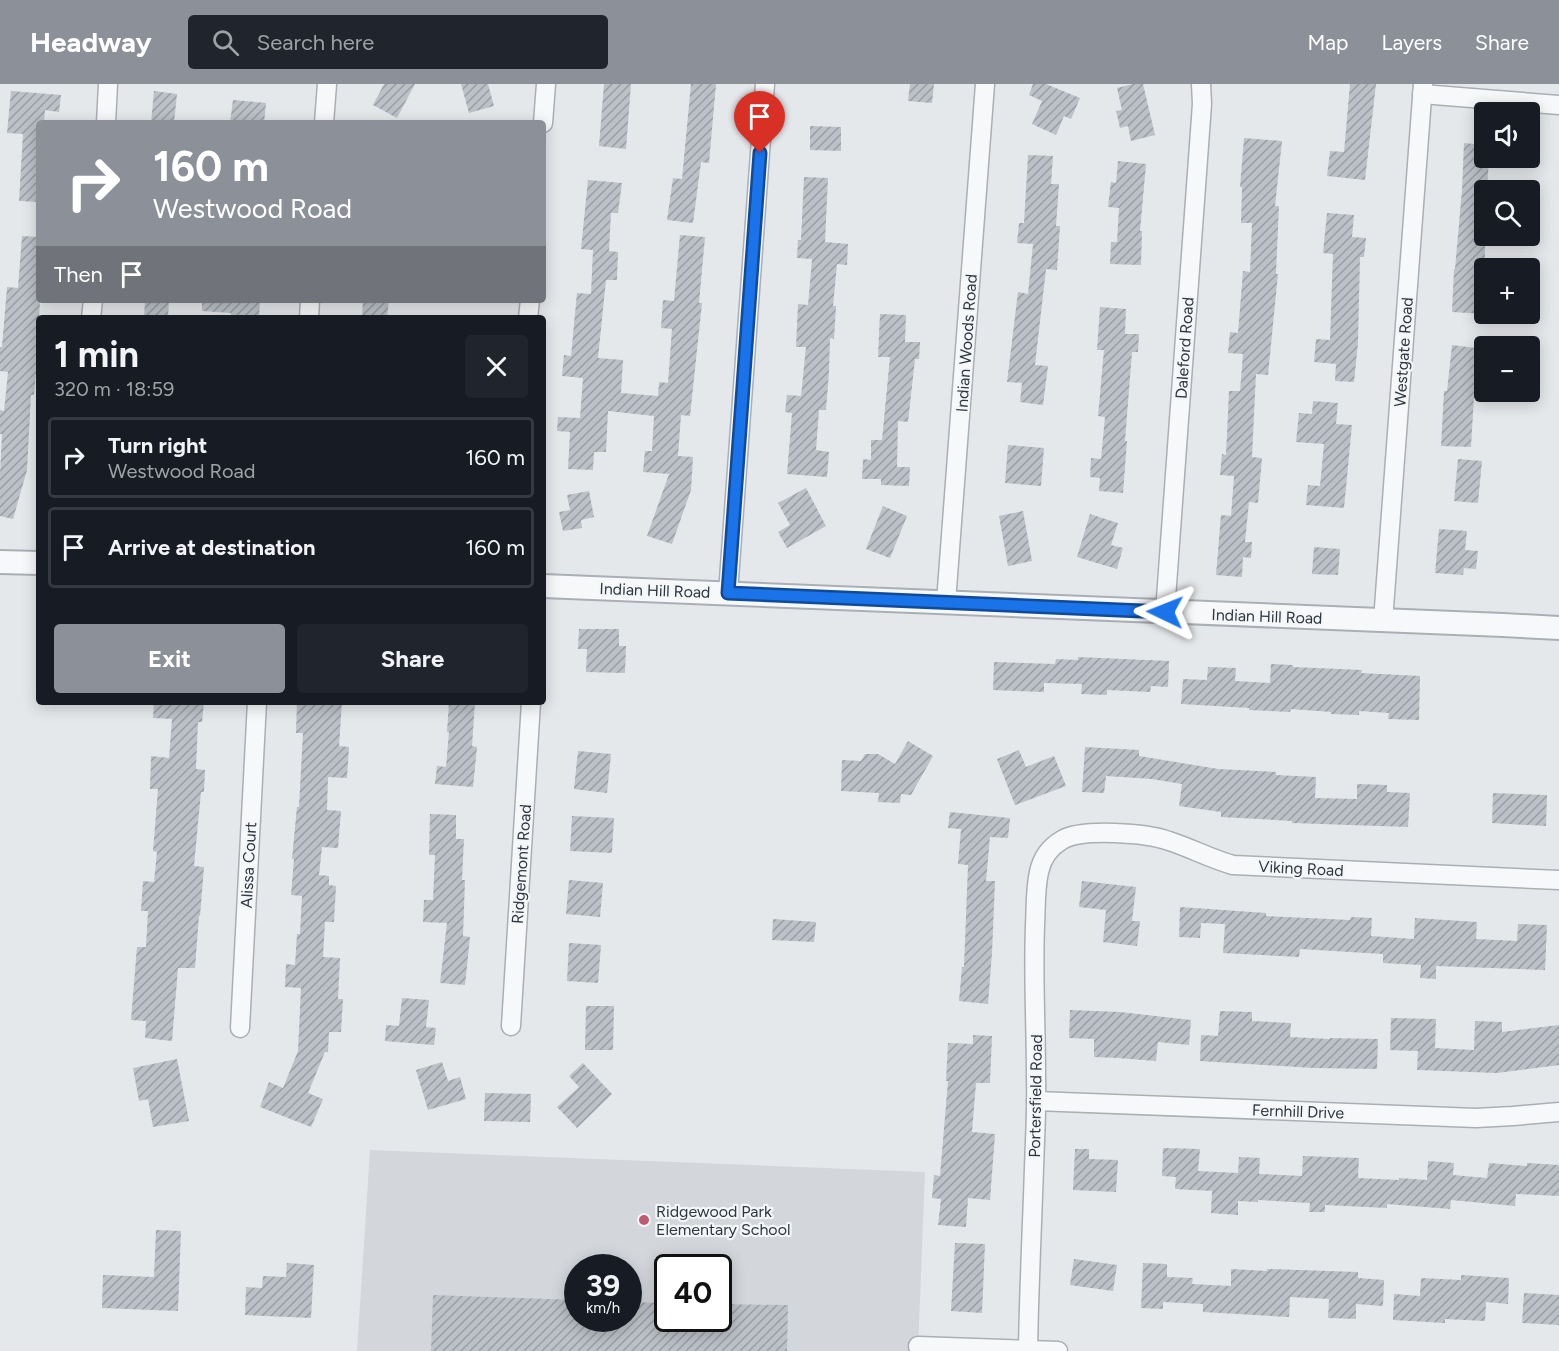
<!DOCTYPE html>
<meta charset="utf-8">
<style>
:root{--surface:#171b24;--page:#20242c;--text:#f1f3f6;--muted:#9ea1a6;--line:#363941;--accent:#8c9099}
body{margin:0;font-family:Figtree,sans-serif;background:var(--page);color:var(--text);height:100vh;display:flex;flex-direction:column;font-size:22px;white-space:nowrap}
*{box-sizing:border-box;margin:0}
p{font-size:20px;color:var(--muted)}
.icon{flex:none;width:33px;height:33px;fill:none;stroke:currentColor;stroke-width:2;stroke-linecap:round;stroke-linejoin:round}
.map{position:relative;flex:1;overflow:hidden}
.details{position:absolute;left:36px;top:231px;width:510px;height:390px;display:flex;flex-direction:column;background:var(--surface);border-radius:6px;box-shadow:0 3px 15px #0003}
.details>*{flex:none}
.top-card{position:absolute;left:36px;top:36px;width:510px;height:183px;border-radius:6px;box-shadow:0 3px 15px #0003;background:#8c9099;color:#fff;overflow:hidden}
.buttons{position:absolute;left:1474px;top:18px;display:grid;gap:12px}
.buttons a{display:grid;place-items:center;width:66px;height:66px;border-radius:6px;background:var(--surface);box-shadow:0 3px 15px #0003;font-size:30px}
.speed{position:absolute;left:564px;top:1170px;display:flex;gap:12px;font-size:30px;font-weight:700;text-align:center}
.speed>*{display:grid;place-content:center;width:78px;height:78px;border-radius:50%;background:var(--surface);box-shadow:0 3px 15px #0003;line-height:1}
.speed small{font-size:15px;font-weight:400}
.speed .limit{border:3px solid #111;border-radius:9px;background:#fff;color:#111}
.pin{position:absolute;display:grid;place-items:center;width:51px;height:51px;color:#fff;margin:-62px -26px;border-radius:50% 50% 50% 0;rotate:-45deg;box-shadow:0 0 6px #0007}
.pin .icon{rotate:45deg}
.me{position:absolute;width:66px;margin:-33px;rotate:272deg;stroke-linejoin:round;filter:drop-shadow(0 0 4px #0008)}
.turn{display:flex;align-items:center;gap:21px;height:126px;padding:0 18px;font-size:27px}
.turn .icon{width:78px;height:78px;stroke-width:2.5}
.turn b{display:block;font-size:42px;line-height:51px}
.then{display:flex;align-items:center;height:57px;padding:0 18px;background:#0003;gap:12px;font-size:22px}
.round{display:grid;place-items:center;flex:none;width:63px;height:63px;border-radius:6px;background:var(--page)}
.head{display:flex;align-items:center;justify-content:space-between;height:102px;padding:0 18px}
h1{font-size:36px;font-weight:700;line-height:45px}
.button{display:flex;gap:12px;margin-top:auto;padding:12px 18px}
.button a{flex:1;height:69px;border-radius:6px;background:var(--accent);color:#fff;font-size:24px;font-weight:700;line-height:69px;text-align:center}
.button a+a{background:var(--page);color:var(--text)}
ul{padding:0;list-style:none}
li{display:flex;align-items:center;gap:18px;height:81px;margin:0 12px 9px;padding:0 6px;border:3px solid var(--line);border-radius:6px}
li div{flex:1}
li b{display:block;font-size:22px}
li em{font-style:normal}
header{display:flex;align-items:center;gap:36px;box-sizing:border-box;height:84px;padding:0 30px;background:var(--accent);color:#fff}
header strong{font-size:28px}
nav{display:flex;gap:33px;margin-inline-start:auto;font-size:21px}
.search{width:420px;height:54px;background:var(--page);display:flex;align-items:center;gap:15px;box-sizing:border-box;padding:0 21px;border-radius:6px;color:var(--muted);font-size:22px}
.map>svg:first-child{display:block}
.built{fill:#d3d7dc;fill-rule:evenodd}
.building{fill:url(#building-hatch)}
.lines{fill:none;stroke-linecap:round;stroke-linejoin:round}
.minor-casing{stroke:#aaafb5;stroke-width:21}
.tertiary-casing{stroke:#aaafb5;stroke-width:26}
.minor{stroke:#f7f8f9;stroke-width:18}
.tertiary{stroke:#f7f8f9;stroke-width:22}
.route-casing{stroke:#114b97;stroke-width:15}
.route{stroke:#1a73e8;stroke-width:10}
.poi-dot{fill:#c05a73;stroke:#f4f6f8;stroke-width:2}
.labels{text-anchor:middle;stroke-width:4.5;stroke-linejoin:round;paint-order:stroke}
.street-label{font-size:16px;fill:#2e3741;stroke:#f4f6f8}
.poi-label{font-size:16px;fill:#2e3741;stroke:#f4f6f8;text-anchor:start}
</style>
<header>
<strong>Headway</strong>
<div class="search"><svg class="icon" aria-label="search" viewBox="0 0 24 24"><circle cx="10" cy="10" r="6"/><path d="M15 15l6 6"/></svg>Search here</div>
<nav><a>Map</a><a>Layers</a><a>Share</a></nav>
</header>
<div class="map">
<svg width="1559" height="1267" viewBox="0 0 1559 1267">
<defs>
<pattern id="building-hatch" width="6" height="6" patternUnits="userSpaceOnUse" patternTransform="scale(1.5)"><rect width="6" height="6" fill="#bcc1c7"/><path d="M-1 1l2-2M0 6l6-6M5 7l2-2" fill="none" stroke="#999ea3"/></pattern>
</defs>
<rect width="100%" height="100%" fill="#e5e8eb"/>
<path class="built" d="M 370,1066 L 925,1088 L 918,1267 L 357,1267 ZM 578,1184 L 628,1184 L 628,1234 L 578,1234 ZM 668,1184 L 718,1184 L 718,1234 L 668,1234 Z"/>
<g class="building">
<path d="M 384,0 L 415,0 L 397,34 L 373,21 Z"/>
<path d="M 461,0 L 488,0 L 494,22 L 469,29 Z"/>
<path d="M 604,0 L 631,0 L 626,65 L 599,62 Z"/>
<path d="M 691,0 L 716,0 L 709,79 L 701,78 L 693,139 L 667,136 L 673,94 L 682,95 Z"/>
<path d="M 910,0 L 934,0 L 932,19 L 908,17 Z"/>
<path d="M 1033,0 L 1046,0 L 1080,14 L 1071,35 L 1064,32 L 1056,51 L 1032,40 L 1042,17 L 1029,11 Z"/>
<path d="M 1133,0 L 1143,0 L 1155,51 L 1131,57 L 1128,42 L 1120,44 L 1116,27 L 1122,26 L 1117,4 Z"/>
<path d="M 1350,0 L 1376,0 L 1365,96 L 1327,92 L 1330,67 L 1344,68 Z"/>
<path d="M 11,7 L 61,11 L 59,28 L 45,26 L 44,39 L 39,39 L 39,118 L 19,117 L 23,50 L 7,49 Z"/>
<path d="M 154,7 L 177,10 L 174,39 L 151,39 Z"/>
<path d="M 233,16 L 266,19 L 264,39 L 230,39 Z"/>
<path d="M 810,42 L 841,43 L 841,67 L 810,66 Z"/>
<path d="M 1244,54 L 1282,57 L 1275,122 L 1279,122 L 1276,190 L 1278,190 L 1268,291 L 1256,290 L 1252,373 L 1262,374 L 1258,419 L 1249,418 L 1245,458 L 1252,458 L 1251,474 L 1243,473 L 1242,493 L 1216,491 L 1221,431 L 1231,432 L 1234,392 L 1220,391 L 1222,370 L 1226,371 L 1229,307 L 1240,307 L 1243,270 L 1228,269 L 1230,248 L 1238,249 L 1243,187 L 1250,188 L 1252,139 L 1241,139 L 1242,103 L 1240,103 Z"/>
<path d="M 1464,59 L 1485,61 L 1485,74 L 1489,74 L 1487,106 L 1485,106 L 1485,230 L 1452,228 L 1454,185 L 1455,185 L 1462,106 Z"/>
<path d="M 1028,71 L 1053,72 L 1051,100 L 1059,100 L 1056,142 L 1060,142 L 1057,186 L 1046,185 L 1035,281 L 1048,282 L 1043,321 L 1020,318 L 1022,299 L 1007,298 L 1018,208 L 1028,210 L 1033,160 L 1017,159 L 1019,139 L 1024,139 Z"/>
<path d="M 1118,77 L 1146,80 L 1140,147 L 1142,147 L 1141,181 L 1110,180 L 1111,158 L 1117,158 L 1119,124 L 1108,123 L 1111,98 L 1116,99 Z"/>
<path d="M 804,93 L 828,94 L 825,158 L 848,160 L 847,181 L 837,180 L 833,222 L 836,222 L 834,255 L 830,254 L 829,288 L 826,326 L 819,326 L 816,366 L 829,368 L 827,393 L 787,390 L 792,329 L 785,328 L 787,311 L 801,312 L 806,263 L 796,263 L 798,220 L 808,221 L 812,175 L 797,174 L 798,156 L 801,156 Z"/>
<path d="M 588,96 L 622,99 L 618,129 L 611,129 L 609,167 L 618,168 L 617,196 L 606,196 L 598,274 L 623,276 L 621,309 L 658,312 L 659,298 L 668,299 L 672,245 L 661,244 L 663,216 L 674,217 L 680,151 L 705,153 L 699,219 L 702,219 L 690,332 L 681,331 L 678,372 L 693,373 L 691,406 L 672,460 L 647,452 L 669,390 L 643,388 L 645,367 L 652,367 L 654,332 L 608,327 L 606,368 L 594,368 L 593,386 L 568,385 L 570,348 L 557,347 L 558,333 L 580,334 L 583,294 L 562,292 L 564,271 L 571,272 L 577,209 L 591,210 L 593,166 L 581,165 Z"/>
<path d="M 1327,129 L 1354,131 L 1352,153 L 1366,154 L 1364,173 L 1360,173 L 1358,259 L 1354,298 L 1335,297 L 1336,280 L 1314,278 L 1316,255 L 1330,256 L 1333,170 L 1323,169 Z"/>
<path d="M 22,152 L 39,153 L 39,216 L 40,216 L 37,267 L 38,267 L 34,311 L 31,311 L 27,386 L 13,435 L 0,432 L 0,390 L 2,350 L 0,350 L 0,326 L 4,327 L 8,288 L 0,287 L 0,263 L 2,263 L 7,203 L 18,204 Z"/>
<path d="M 145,216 L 169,216 L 168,234 L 144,234 Z"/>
<path d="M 202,216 L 260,216 L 259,234 L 231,234 L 231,229 L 202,227 Z"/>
<path d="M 363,216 L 389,216 L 387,234 L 362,234 Z"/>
<path d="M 1100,223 L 1126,225 L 1125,250 L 1139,250 L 1138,268 L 1132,268 L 1125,357 L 1127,357 L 1123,409 L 1099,407 L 1100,394 L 1090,393 L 1091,374 L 1101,375 L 1105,333 L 1098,332 L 1104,266 L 1097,266 Z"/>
<path d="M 880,230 L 906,231 L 905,258 L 920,258 L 919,275 L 915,275 L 908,338 L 898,337 L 897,383 L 910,383 L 909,402 L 881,401 L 881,395 L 862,395 L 863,375 L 871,376 L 871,356 L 882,356 L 890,273 L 878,273 Z"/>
<path d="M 1452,261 L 1483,265 L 1479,295 L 1475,295 L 1471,363 L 1441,362 L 1444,307 L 1447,307 Z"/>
<path d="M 1313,317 L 1338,319 L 1336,340 L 1352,341 L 1344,424 L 1306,421 L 1308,401 L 1320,402 L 1324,360 L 1296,358 L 1299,329 L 1312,330 Z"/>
<path d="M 1008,361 L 1044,364 L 1041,402 L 1005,399 Z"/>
<path d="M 1458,375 L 1482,377 L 1478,419 L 1454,417 Z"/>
<path d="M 806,404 L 826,442 L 787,464 L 778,448 L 790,441 L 778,419 Z"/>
<path d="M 589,407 L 594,433 L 581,436 L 582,444 L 563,447 L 559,428 L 570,426 L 567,411 Z"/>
<path d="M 883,422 L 907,432 L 890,474 L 866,465 Z"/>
<path d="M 1023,427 L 1032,477 L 1008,482 L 999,432 Z"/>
<path d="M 1090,430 L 1118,439 L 1111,461 L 1123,464 L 1117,485 L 1077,473 Z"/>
<path d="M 1439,445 L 1467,447 L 1465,466 L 1478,467 L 1476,485 L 1464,484 L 1463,491 L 1435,489 Z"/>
<path d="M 1314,463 L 1340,465 L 1338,491 L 1312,490 Z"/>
<path d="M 579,545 L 619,545 L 619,562 L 626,562 L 625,589 L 586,588 L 587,565 L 578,565 Z"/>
<path d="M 1078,573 L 1169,577 L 1168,603 L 1151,602 L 1150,608 L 1107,606 L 1107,611 L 1081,610 L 1082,600 L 1044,599 L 1044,608 L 993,606 L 994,578 L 1055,580 L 1056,575 L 1078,576 Z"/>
<path d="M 1271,580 L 1293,581 L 1293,583 L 1362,586 L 1361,589 L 1420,592 L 1419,636 L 1388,635 L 1389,629 L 1359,627 L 1359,631 L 1331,630 L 1331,628 L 1291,625 L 1290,628 L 1249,626 L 1249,624 L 1181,620 L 1183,595 L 1207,596 L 1208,583 L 1236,584 L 1235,597 L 1270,599 Z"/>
<path d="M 154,618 L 204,618 L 202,638 L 198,638 L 196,685 L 205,686 L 204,708 L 201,708 L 194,782 L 204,783 L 200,832 L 199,832 L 195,884 L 178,884 L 172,957 L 145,954 L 146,937 L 131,936 L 137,863 L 146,863 L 148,827 L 141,827 L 143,797 L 154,798 L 157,768 L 153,767 L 158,705 L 150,705 L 151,672 L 169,674 L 172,635 L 153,634 Z"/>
<path d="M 297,618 L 342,618 L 339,662 L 349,663 L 347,694 L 328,693 L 327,726 L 341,727 L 338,764 L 322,763 L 319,791 L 329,792 L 329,801 L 336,802 L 334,838 L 325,838 L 323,873 L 340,874 L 338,915 L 343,915 L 341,948 L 329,948 L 328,968 L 325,968 L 308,1009 L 323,1015 L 311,1043 L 260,1023 L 269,998 L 283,1004 L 298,967 L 301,904 L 285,903 L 286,880 L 295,881 L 297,850 L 300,850 L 302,812 L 291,811 L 294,775 L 292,775 L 297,723 L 299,723 L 303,649 L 296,649 Z"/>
<path d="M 449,618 L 475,618 L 472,662 L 477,663 L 473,703 L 435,700 L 437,682 L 446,683 L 449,648 L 447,648 Z"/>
<path d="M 908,657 L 933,672 L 911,711 L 901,710 L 900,719 L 878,718 L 879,709 L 841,707 L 842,676 L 861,677 L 865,670 L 878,670 L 895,680 Z"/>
<path d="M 1085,663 L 1139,666 L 1139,672 L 1218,685 L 1276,688 L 1276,691 L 1316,693 L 1315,714 L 1357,715 L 1357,700 L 1387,701 L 1387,708 L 1410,709 L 1408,743 L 1292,739 L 1292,737 L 1221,733 L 1221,728 L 1179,722 L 1182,700 L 1152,695 L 1106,692 L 1104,709 L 1082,708 Z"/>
<path d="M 1019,666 L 1026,683 L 1054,672 L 1066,702 L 1015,721 L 997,675 Z"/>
<path d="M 578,667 L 611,670 L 607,709 L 574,705 Z"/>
<path d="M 1493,709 L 1547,711 L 1546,742 L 1492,739 Z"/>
<path d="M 950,728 L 1010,734 L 1008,754 L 990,753 L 986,797 L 995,797 L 992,869 L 988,920 L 959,917 L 962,883 L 964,883 L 968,781 L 958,780 L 961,745 L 948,744 Z"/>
<path d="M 430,730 L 456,731 L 456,755 L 464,755 L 462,796 L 465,796 L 463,852 L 470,853 L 465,901 L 440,899 L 447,839 L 423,838 L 424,816 L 433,816 L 435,771 L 429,771 Z"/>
<path d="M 572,732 L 614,734 L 612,769 L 570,767 Z"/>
<path d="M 569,796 L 603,799 L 600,833 L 566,830 Z"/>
<path d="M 1082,797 L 1136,803 L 1132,837 L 1140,837 L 1137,862 L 1103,858 L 1106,826 L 1079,823 Z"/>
<path d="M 1180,823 L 1266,829 L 1266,832 L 1350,836 L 1351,833 L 1372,834 L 1371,852 L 1414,855 L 1415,834 L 1477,838 L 1476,855 L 1517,857 L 1518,840 L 1547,841 L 1545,886 L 1436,882 L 1436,895 L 1420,894 L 1421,881 L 1383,879 L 1383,870 L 1300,865 L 1299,873 L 1223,869 L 1225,840 L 1201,839 L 1200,854 L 1179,853 Z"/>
<path d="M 773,835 L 816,838 L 814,858 L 772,856 Z"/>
<path d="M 569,859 L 601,861 L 598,899 L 567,897 Z"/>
<path d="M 402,914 L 429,916 L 426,943 L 436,944 L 434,961 L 385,957 L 386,941 L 399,942 Z"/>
<path d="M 586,922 L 614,922 L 613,966 L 585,966 Z"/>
<path d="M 1070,926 L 1120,928 L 1191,936 L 1189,961 L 1158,958 L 1156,977 L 1118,974 L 1094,973 L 1094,955 L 1069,954 Z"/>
<path d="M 1220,927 L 1252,928 L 1252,937 L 1291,939 L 1290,953 L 1330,955 L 1330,954 L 1378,955 L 1377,985 L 1313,984 L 1200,977 L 1201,951 L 1218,952 Z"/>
<path d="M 1391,934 L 1436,935 L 1435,964 L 1474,966 L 1475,937 L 1502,938 L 1502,948 L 1559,941 L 1559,981 L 1497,989 L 1417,986 L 1418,967 L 1390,966 Z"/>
<path d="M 973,951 L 992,952 L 990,999 L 976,999 L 972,1048 L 995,1050 L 990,1116 L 968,1114 L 966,1143 L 938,1141 L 941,1115 L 932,1114 L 934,1091 L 940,1092 L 948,997 L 946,997 L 948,959 L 973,960 Z"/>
<path d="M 177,975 L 189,1037 L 153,1043 L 148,1015 L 139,1017 L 133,984 Z"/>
<path d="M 442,978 L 448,997 L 460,993 L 466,1015 L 428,1026 L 416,986 Z"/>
<path d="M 583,979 L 612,1010 L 577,1044 L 557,1023 L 579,1003 L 569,992 Z"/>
<path d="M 485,1009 L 531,1010 L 530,1038 L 484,1037 Z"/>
<path d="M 1163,1064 L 1200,1065 L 1198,1087 L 1238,1089 L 1239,1073 L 1260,1074 L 1259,1090 L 1302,1092 L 1303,1072 L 1359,1074 L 1358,1094 L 1399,1096 L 1399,1094 L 1427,1096 L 1428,1077 L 1454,1079 L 1453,1091 L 1487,1094 L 1489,1079 L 1527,1082 L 1527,1079 L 1559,1081 L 1559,1112 L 1516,1110 L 1515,1122 L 1451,1116 L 1450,1125 L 1387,1120 L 1387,1124 L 1325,1121 L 1325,1128 L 1309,1128 L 1310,1119 L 1258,1116 L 1258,1118 L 1238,1117 L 1238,1131 L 1211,1129 L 1212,1107 L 1175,1105 L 1176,1093 L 1162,1092 Z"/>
<path d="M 1075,1065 L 1089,1065 L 1089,1075 L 1118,1076 L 1116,1108 L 1073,1106 Z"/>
<path d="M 156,1146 L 181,1147 L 178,1227 L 102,1224 L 103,1191 L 154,1193 Z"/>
<path d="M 955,1159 L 985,1160 L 982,1229 L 951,1227 Z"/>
<path d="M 1074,1175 L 1117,1181 L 1113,1207 L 1070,1201 Z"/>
<path d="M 287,1179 L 314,1181 L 311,1234 L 245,1231 L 246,1203 L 262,1204 L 263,1192 L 286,1193 Z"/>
<path d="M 1143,1179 L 1167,1180 L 1167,1193 L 1193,1194 L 1192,1200 L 1231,1202 L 1231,1185 L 1267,1187 L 1267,1185 L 1358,1188 L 1358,1194 L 1384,1196 L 1383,1222 L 1356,1220 L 1356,1235 L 1328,1234 L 1329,1215 L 1290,1213 L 1289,1233 L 1203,1228 L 1203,1220 L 1163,1218 L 1163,1225 L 1141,1224 Z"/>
<path d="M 1461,1191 L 1509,1194 L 1508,1220 L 1486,1218 L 1485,1237 L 1445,1235 L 1445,1239 L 1393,1236 L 1394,1210 L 1420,1212 L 1421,1194 L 1461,1196 Z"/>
<path d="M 1524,1209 L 1559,1211 L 1559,1241 L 1522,1239 Z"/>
<path d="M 433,1211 L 578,1216 L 578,1234 L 628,1234 L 628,1218 L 668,1219 L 668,1234 L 718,1234 L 718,1220 L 788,1221 L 787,1267 L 431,1267 Z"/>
</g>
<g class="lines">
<g class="minor-casing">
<g id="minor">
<path d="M 1422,10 L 1559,21"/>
<path d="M 106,39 L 108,0"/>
<path d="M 324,39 L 327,0"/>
<path d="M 543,39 L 546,0"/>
<path d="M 91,234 L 93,216"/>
<path d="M 309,234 L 310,216"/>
<path d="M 528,234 L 530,216"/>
<path d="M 728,509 L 765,0"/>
<path d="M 946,518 L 985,0"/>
<path d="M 1165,528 L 1202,20 L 1201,0"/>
<path d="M 1383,537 L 1423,0"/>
<path d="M 511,942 L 531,618"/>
<path d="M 240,944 L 257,618"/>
<path d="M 1036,1017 L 1476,1034 L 1513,1032 L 1559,1028"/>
<path d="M 918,1262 L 1058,1267"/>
<path d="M 1028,1265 C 1029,1205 1032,1144 1034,1084 C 1035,1053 1037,1023 1036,993 C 1036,942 1033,892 1035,842 C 1036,824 1035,806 1039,788 C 1042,774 1050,763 1062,756 C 1082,744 1147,749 1169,757 C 1191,764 1211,775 1233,781 L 1559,796"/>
</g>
</g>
<g class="tertiary-casing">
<g id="tertiary">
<path d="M 0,478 L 39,479"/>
<path d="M 543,502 L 1503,541 L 1559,544"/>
</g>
</g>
<use href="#minor" class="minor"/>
<use href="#tertiary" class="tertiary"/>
</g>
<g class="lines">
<g class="route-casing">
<path id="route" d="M 760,69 L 728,509 L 1165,528"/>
</g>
<use href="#route" class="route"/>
</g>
<circle class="poi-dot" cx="644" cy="1136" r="6"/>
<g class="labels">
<g class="street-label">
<text transform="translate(966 259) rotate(-86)" y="6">Indian Woods Road</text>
<text transform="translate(1184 264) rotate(-86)" y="6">Daleford Road</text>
<text transform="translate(1403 268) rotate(-86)" y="6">Westgate Road</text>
<text transform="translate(655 506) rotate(2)" y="6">Indian Hill Road</text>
<text transform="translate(1267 532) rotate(2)" y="6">Indian Hill Road</text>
<text transform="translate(521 780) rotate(-86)" y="6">Ridgemont Road</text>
<text transform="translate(248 781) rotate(-87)" y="6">Alissa Court</text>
<text transform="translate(1301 784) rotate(3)" y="6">Viking Road</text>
<text transform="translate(1035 1012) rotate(-89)" y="6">Portersfield Road</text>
<text transform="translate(1298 1027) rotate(2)" y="6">Fernhill Drive</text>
</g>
<g class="poi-label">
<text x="656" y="1133">Ridgewood Park<tspan x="656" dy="18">Elementary School</tspan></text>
</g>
</g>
</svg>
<div class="buttons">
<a><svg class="icon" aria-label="sound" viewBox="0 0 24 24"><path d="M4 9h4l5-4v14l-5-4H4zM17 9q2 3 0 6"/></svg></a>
<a><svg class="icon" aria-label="search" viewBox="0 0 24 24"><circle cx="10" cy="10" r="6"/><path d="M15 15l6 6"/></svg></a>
<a>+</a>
<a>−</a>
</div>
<div class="speed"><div>39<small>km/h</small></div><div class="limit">40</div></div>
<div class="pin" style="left:760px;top:69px;background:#d93025"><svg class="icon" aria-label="arrive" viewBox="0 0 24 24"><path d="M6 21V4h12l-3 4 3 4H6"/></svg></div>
<svg class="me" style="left:1165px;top:528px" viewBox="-20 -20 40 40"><path d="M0-17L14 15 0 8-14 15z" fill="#1a73e8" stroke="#fff" stroke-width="4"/></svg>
<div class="top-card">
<div class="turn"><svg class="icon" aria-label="right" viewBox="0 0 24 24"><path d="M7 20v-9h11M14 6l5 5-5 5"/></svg><div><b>160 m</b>Westwood Road</div></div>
<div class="then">Then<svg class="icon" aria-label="arrive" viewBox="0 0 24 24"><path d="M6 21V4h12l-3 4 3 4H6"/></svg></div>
</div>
<section class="details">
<div class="head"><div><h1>1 min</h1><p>320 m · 18:59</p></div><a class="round"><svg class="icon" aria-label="close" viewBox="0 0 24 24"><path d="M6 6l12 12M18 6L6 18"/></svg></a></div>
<ul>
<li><svg class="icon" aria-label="right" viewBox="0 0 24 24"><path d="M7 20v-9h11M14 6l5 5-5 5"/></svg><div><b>Turn right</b><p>Westwood Road</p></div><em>160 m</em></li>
<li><svg class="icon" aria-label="arrive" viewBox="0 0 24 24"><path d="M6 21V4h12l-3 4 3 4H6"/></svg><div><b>Arrive at destination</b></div><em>160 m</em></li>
</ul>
<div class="button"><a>Exit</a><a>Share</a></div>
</section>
</div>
